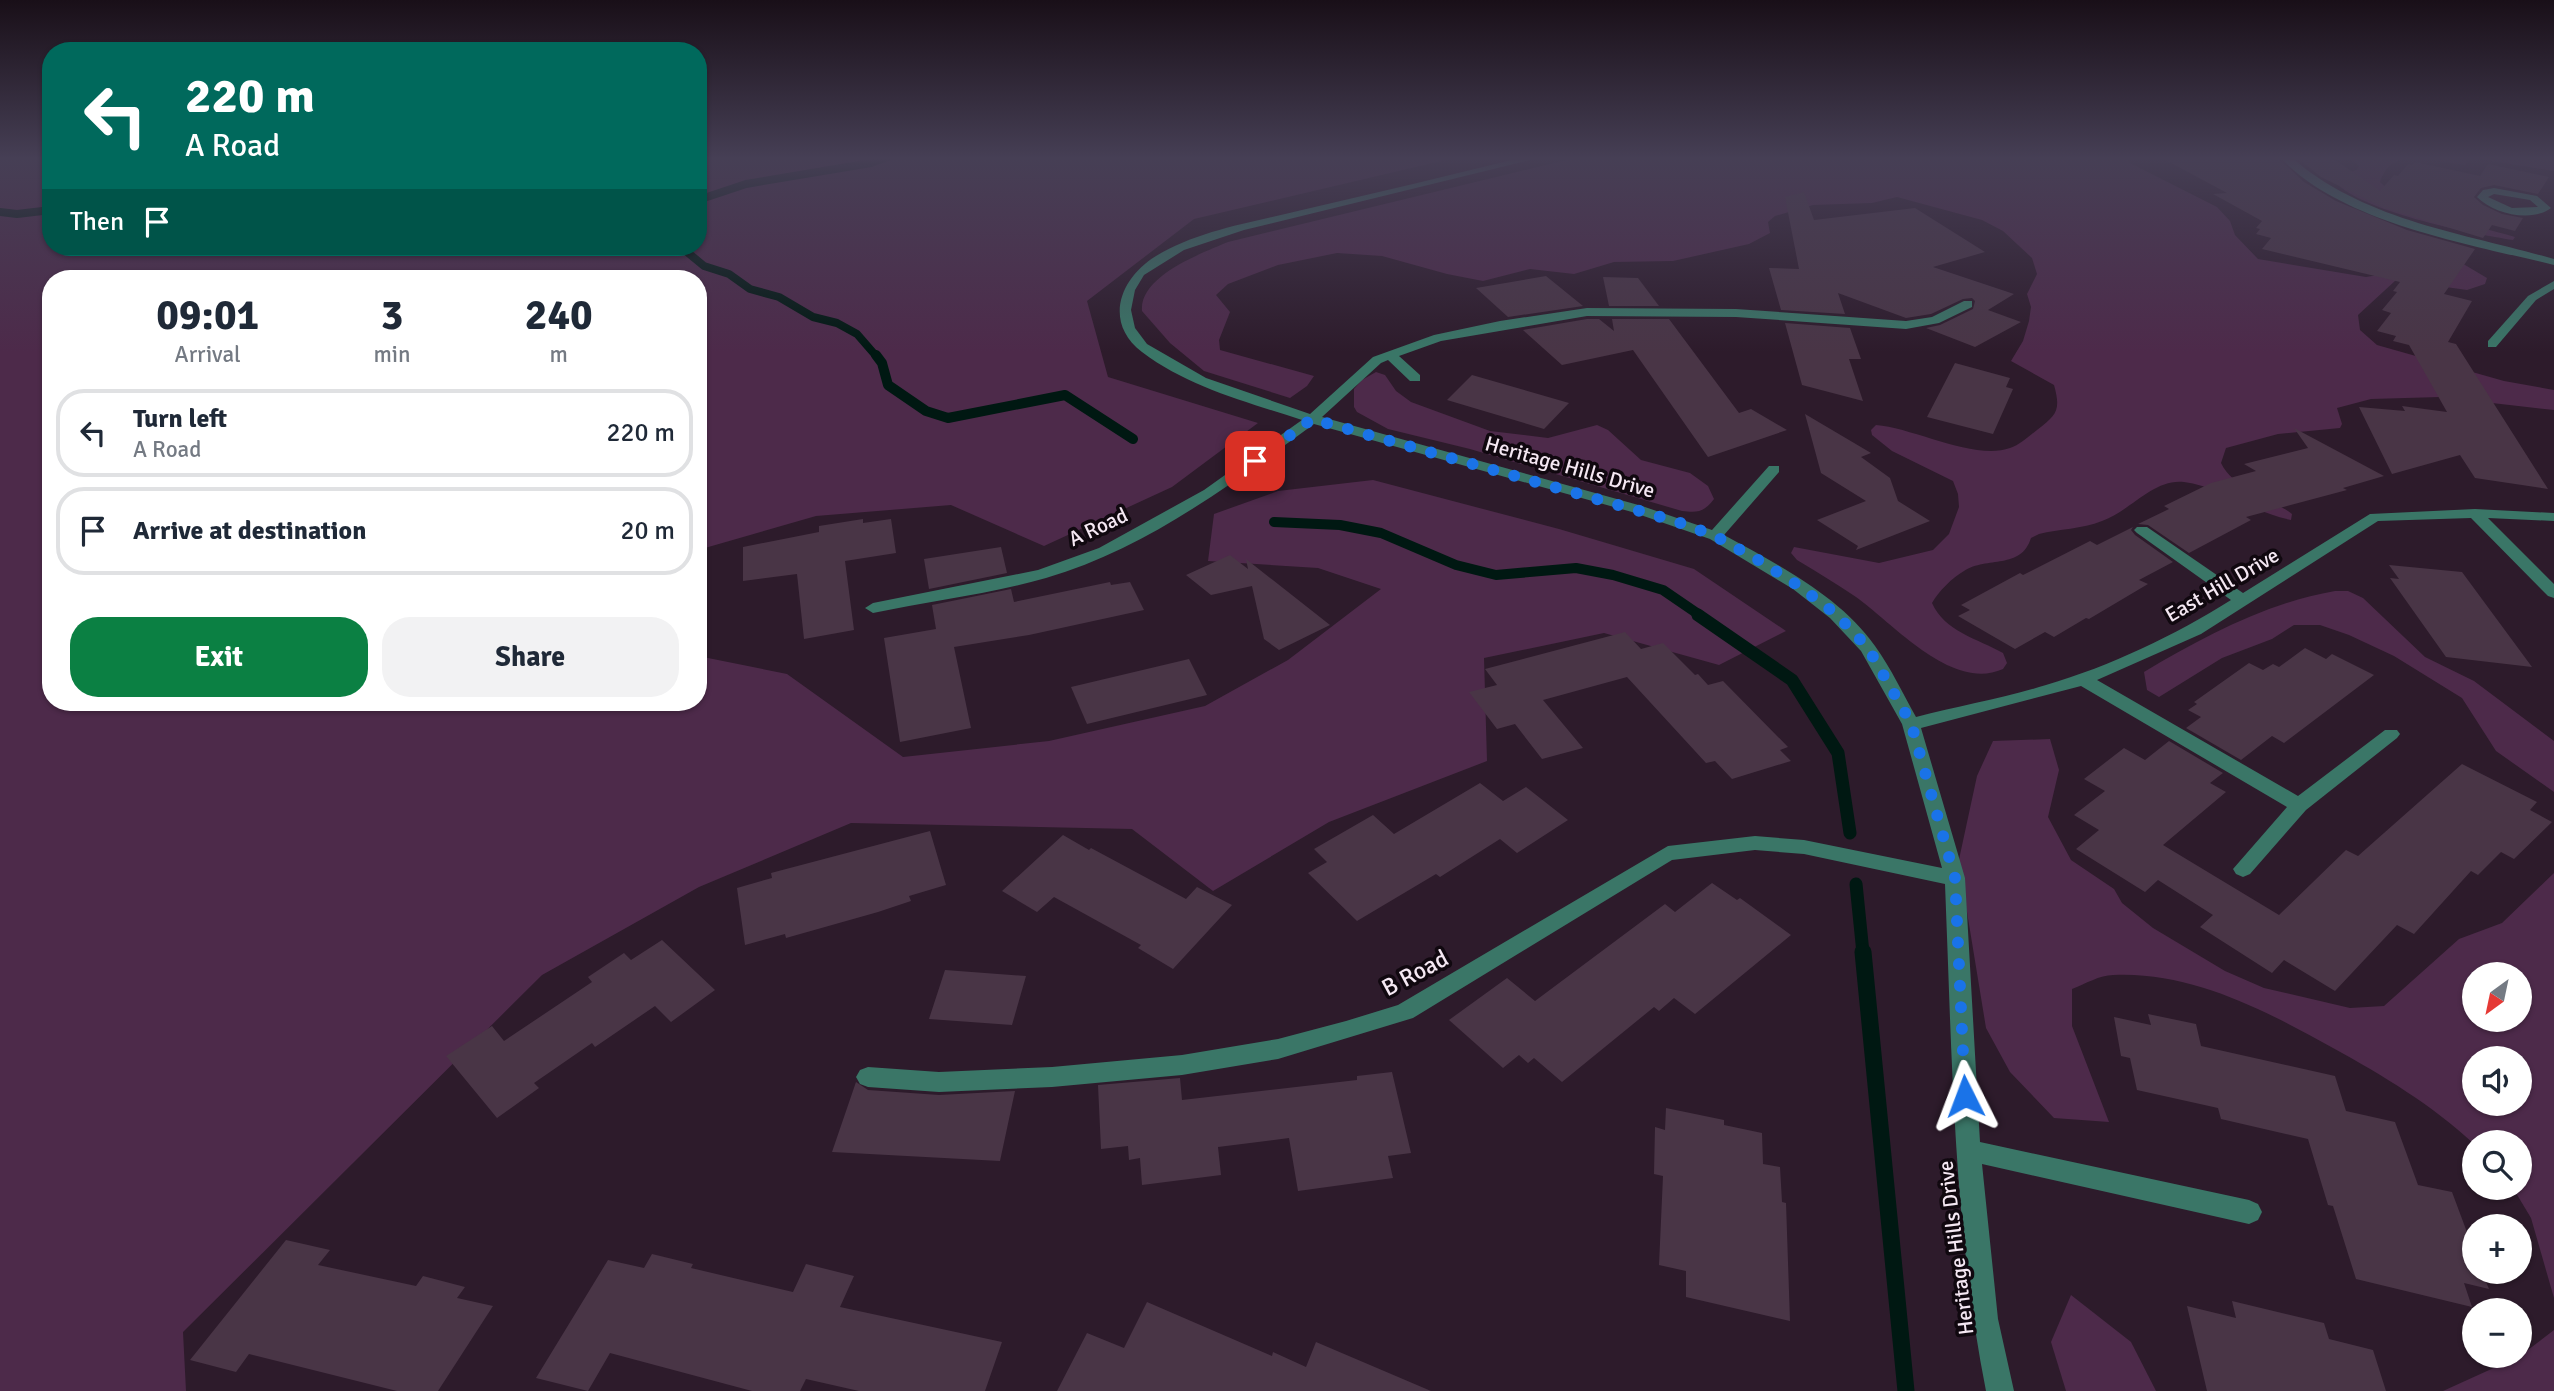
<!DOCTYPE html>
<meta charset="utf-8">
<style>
:root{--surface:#fff;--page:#f2f2f3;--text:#1f2937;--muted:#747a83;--line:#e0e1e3;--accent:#0b8043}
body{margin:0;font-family:Signika,sans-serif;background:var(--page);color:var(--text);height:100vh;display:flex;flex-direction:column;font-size:26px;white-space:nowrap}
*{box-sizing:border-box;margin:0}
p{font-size:23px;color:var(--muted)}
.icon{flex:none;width:38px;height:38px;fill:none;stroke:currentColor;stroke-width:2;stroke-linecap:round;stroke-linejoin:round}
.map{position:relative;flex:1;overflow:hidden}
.side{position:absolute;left:42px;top:270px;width:665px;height:441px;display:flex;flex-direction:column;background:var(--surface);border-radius:28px;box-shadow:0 2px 5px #0004}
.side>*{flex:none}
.top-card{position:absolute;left:42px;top:42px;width:665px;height:214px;border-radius:28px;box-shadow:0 2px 5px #0004;background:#00695c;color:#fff;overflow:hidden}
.needle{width:46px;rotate:213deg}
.tools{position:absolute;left:2462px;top:962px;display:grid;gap:14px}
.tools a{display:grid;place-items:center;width:70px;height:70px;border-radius:50%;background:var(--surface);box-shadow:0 2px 5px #0004;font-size:35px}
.pin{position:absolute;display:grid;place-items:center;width:60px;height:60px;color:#fff;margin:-30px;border-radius:14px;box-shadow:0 4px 10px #0006}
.me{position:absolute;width:77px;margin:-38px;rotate:357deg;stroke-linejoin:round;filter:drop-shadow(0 0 5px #0008)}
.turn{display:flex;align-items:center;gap:24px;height:147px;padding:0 28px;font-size:32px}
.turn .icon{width:91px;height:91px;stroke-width:2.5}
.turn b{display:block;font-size:49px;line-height:60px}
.then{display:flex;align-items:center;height:66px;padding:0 28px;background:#0003;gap:14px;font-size:26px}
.eta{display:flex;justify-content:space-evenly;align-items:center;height:119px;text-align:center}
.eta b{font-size:42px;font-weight:700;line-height:49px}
.cta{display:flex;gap:14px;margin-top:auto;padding:14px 28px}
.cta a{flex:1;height:80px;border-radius:28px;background:var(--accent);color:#fff;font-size:28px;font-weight:700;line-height:80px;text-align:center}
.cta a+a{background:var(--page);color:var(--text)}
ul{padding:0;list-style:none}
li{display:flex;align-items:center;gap:21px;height:88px;margin:0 14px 10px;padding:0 14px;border:4px solid var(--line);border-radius:28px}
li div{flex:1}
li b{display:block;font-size:26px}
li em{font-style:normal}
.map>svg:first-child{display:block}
.green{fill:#4d2a4a;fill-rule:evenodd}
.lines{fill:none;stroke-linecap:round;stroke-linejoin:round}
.stream-far3{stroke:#001812;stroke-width:8}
.stream-far2{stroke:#001812;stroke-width:10}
.stream-far1{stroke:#001812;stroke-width:13}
.stream{stroke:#001812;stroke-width:17}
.building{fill:#493546}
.minor{fill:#3a7667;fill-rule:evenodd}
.route{stroke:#1a73e8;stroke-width:12;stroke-dasharray:0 21.6}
.labels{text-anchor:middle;stroke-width:7;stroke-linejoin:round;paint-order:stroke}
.street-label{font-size:21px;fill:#f5e8f3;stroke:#10080f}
.near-street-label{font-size:24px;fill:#f5e8f3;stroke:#10080f}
</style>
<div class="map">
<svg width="2554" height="1391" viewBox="0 0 2554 1391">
<rect width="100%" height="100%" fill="#2d1b2b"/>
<g class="green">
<path d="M 0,157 L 51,157 L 51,247 L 698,247 L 698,157 L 1458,157 L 1194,219 L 1087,301 L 1108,377 L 1258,423 L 1172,487 L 1044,546 L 951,505 L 816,516 L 698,550 L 698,278 L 51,278 L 51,702 L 698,702 L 698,656 L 787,674 L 903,757 L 1049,741 L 1205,706 L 1288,660 L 1381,589 L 1318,568 L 1208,561 L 1214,514 L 1278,491 L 1373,480 L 1559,529 L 1694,569 L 1786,631 L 1719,665 L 1604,633 L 1484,658 L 1487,761 L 1329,822 L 1213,891 L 1132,829 L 851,823 L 699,887 L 542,975 L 183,1332 L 186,1391 L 0,1391 Z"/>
<path d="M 1579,157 L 2128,157 L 2130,163 L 2217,207 L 2230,221 L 2235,235 L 2258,259 L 2366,277 L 2460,262 L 2487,278 L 2485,284 L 2467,290 L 2396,280 L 2358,315 L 2360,330 L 2377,345 L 2504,381 L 2554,390 L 2554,410 L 2440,397 L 2371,399 L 2337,408 L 2342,424 L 2340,428 L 2278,434 L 2226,448 L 2221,463 C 2234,490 2270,497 2292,514 L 2291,520 C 2255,513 2217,486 2184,482 C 2154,478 2129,512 2102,521 C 2082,529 2059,529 2039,534 L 2031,538 C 2021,570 1987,556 1964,571 C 1953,577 1938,592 1932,603 C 1944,631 1978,639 2003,653 L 2007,663 L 2003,669 C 1952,692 1894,624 1856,597 C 1837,584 1817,572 1797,560 L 1791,553 L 1794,547 L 1879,563 L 1933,550 L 1949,534 L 1959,507 L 1958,494 L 1953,481 L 1892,451 L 1872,435 L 1871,430 L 1876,425 C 1914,428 1975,461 2010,448 C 2020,445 2029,436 2037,430 C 2057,415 2061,410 2054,385 L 2011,361 L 2023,341 L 2029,321 L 2031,307 L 2027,294 L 2037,274 L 2032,258 L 2003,231 L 1982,220 L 1897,197 L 1872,203 L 1813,205 L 1775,216 L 1768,222 L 1770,233 L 1749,244 L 1673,261 L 1614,262 L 1574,274 L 1530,269 L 1483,281 L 1447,274 L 1382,256 L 1337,253 L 1278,265 L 1228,284 L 1216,295 L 1230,312 L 1219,340 L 1220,350 L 1314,376 L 1307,386 L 1290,398 L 1204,371 L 1170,343 L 1142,311 C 1139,276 1202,253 1228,242 Z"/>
<path d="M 2355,157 L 2554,157 L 2554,171 L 2478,159 L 2470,159 L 2465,165 C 2435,163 2393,143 2380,182 C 2419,220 2466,222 2515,237 L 2513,240 C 2474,234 2354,211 2332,178 L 2357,170 L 2359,166 L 2352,160 Z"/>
<path d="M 1376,372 L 1385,375 L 1396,391 L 1411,402 L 1490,431 L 1548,438 L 1597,425 L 1608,430 L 1641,460 L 1690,473 L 1708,486 L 1714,499 C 1704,512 1698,513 1682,511 L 1470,449 L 1388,429 L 1357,412 L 1354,407 L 1354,389 L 1362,380 Z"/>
<path d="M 2335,591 L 2348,591 L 2363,598 L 2425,657 L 2474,681 L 2554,741 L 2554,792 L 2496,751 L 2462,698 L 2394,656 L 2349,635 L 2320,625 L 2294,625 L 2272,639 L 2222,658 L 2159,697 L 2147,690 L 2144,672 C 2203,637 2266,603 2335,591 Z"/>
<path d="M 2050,739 L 2059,770 L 2048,817 L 2071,860 L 2114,889 L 2122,903 L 2153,928 L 2225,971 L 2264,988 L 2350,1008 L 2384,1006 L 2459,939 L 2502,923 L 2554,873 L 2554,1298 L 2531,1218 L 2513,1188 L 2520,1188 L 2520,1143 L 2474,1144 C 2432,1105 2384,1076 2333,1048 C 2266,1011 2192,971 2113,975 C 2100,975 2085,984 2072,989 L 2072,1026 L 2109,1122 L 2054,1118 L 2010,1072 L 1986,1028 L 1967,912 L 1955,878 L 1977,776 L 1993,741 ZM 2474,975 L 2520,975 L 2520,1020 L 2474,1020 ZM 2474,1059 L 2520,1059 L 2520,1104 L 2474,1104 Z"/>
<path d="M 2071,1295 L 2131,1342 L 2156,1391 L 2066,1391 L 2051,1342 Z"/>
<path d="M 2554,1330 L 2554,1391 L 2443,1391 L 2520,1356 Z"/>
</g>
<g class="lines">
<g class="stream-far3">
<path d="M 698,200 L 746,184 L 871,163 L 887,157"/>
<path d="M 0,212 L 17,214 L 51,210"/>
<path d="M 681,247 L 704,266 L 729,274 L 750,289 L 779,297 L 813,317 L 837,323 L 857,334 L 877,357"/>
</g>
<g class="stream-far2">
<path d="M 876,355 L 882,363 L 888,385 L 926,411 L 948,418 L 1065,395 L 1133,439"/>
<path d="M 1274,522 L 1340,525 L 1381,533 L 1456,565 L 1496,575 L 1576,568 L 1613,575 L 1663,590 L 1701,616"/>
</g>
<g class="stream-far1">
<path d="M 1698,615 L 1792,680 L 1838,753 L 1850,833"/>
<path d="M 1856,884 L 1863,953"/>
</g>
<path class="stream" d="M 1863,952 L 1906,1391"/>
</g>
<g class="building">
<path d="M 2160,157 L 2277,157 L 2304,182 L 2336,201 L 2407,230 L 2475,249 L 2444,294 L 2472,301 L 2448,342 L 2456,344 L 2548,489 L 2475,478 L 2460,455 L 2392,474 L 2359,407 L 2405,411 L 2402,406 L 2447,412 L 2409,345 L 2393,341 L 2396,336 L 2377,331 L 2391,313 L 2382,310 L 2397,292 L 2393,291 L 2400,282 L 2262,249 L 2271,238 L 2256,234 L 2260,229 L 2256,228 L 2262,221 L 2213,194 L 2227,193 Z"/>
<path d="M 2296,157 L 2331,157 L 2380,191 L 2394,175 L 2398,176 L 2408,164 L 2412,165 L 2415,162 L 2480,176 L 2488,164 L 2549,177 L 2538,194 L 2494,185 L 2481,188 L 2474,197 L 2483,205 L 2502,214 L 2523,218 L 2515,231 L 2492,225 L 2483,238 L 2384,208 L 2321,177 Z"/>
<path d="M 1804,192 L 1814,220 L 1915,208 L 1985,252 L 1933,267 L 2014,294 L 1988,310 L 2021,322 L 1975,347 L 1926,328 L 1940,325 L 1973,309 L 1975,301 L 1972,298 L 1963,299 L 1931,314 L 1906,318 L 1838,293 L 1845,314 L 1781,310 L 1769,268 L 1799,269 L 1785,197 Z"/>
<path d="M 1546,276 L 1583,306 L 1508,317 L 1476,288 Z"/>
<path d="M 1603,277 L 1638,278 L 1659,306 L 1609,306 Z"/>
<path d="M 1587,319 L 1599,319 L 1614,331 L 1612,319 L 1669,319 L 1739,413 L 1751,409 L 1787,430 L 1708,457 L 1633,350 L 1562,365 L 1523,330 Z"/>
<path d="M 1785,323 L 1850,328 L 1861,359 L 1849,359 L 1863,401 L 1802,385 Z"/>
<path d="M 1955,363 L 2010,378 L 2006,387 L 2013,389 L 1993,434 L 1927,417 Z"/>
<path d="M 1472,375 L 1569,403 L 1544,429 L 1447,400 Z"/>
<path d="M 1805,414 L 1871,453 L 1861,457 L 1890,478 L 1898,501 L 1930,521 L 1856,550 L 1858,546 L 1817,520 L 1866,501 L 1821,473 Z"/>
<path d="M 2294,428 L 2384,476 L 2343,488 L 2347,490 L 2246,517 L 2251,520 L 2189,553 L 2148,525 L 2138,524 L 2169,509 L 2164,506 L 2211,483 L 2256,471 L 2244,464 L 2308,448 Z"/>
<path d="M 863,519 L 863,523 L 891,519 L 896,553 L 845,561 L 854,630 L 804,639 L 797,574 L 743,581 L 743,547 L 819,532 L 819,526 Z"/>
<path d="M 2133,527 L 2131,530 L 2135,535 L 2173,562 L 2139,580 L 2148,584 L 2089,619 L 2086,618 L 2054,637 L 2045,632 L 2015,649 L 1958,616 L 1970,610 L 1961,605 L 2020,573 L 2023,575 L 2090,541 L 2097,545 Z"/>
<path d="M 1001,547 L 1007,573 L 929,589 L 924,559 Z"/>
<path d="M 1230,555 L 1248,569 L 1246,559 L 1330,625 L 1279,650 L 1264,639 L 1252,586 L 1211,595 L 1186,575 Z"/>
<path d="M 2389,565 L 2462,572 L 2532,667 L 2446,657 L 2390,578 L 2399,579 Z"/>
<path d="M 1110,582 L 1111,585 L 1130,582 L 1144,610 L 1029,635 L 954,647 L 971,728 L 900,742 L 884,638 L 936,629 L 932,605 L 1011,589 L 1014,602 Z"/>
<path d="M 1625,632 L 1641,649 L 1663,643 L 1695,675 L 1698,674 L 1708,685 L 1723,681 L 1788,747 L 1780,750 L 1791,761 L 1732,779 L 1715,761 L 1706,763 L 1627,677 L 1543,700 L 1583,748 L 1542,759 L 1515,724 L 1497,729 L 1469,692 L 1497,685 L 1485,669 Z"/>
<path d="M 2305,648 L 2326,659 L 2332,654 L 2374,675 L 2284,743 L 2272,736 L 2241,760 L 2186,728 L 2201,717 L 2188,710 L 2197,704 L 2194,702 L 2249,663 L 2263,670 L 2273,664 L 2279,667 Z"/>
<path d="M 1189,659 L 1207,695 L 1087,724 L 1071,687 Z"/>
<path d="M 2169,741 L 2223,773 L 2210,783 L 2226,792 L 2163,845 L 2279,915 L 2346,850 L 2358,856 L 2462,764 L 2537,802 L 2530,810 L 2552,822 L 2514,859 L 2501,852 L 2478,875 L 2471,871 L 2414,934 L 2397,925 L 2335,991 L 2284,960 L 2272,973 L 2200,927 L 2213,915 L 2158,880 L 2145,892 L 2076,849 L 2099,830 L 2074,815 L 2105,791 L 2084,779 L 2124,748 L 2145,760 Z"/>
<path d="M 1480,783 L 1503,801 L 1526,787 L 1568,820 L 1517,853 L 1500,839 L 1440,877 L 1436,874 L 1357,921 L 1308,873 L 1327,862 L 1314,849 L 1373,815 L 1394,834 Z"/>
<path d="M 930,831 L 946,885 L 909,896 L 911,901 L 878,912 L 786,938 L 785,934 L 745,945 L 737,888 L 772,878 L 771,873 Z"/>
<path d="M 1063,835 L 1089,850 L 1091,848 L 1186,899 L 1197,887 L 1232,905 L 1173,969 L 1138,948 L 1141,945 L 1054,897 L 1037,912 L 1002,891 Z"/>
<path d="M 1712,883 L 1737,900 L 1740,898 L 1791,935 L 1695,1014 L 1674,998 L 1659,1011 L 1654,1007 L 1562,1082 L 1534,1058 L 1528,1063 L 1519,1055 L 1503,1068 L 1449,1020 L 1507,978 L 1535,1001 L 1665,904 L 1675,912 Z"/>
<path d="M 662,940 L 715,990 L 671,1022 L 655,1006 L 595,1047 L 592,1043 L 534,1083 L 539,1088 L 497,1118 L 446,1056 L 492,1026 L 504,1041 L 592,982 L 588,977 L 624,953 L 631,960 Z"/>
<path d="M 945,970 L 1026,976 L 1012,1025 L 929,1019 Z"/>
<path d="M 2148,1014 L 2196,1024 L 2201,1046 L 2335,1076 L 2346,1111 L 2395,1122 L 2418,1185 L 2452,1192 L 2474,1251 L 2474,1272 L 2482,1272 L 2489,1289 L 2464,1283 L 2472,1307 L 2356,1279 L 2333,1206 L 2328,1205 L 2308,1139 L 2221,1119 L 2218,1108 L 2137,1090 L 2130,1058 L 2121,1056 L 2114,1017 L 2151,1025 Z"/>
<path d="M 1392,1072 L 1411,1153 L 1388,1156 L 1393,1178 L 1298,1191 L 1289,1138 L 1218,1147 L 1221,1175 L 1142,1185 L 1140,1158 L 1129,1160 L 1128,1146 L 1101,1149 L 1098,1085 L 1180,1078 L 1182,1100 L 1357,1080 L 1357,1076 Z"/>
<path d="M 856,1082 L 868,1090 L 939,1095 L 1015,1091 L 1000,1161 L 832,1152 Z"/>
<path d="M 1666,1108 L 1724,1120 L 1724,1125 L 1762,1133 L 1763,1164 L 1780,1167 L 1782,1202 L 1786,1203 L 1790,1321 L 1686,1297 L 1686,1271 L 1659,1265 L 1663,1176 L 1654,1174 L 1655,1127 L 1665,1130 Z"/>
<path d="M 286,1240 L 330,1250 L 318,1265 L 416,1286 L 423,1276 L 465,1287 L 457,1298 L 493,1306 L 438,1391 L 397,1391 L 249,1354 L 236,1372 L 190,1360 Z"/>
<path d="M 652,1254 L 693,1264 L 691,1268 L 793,1292 L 806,1264 L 854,1276 L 840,1307 L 1002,1342 L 985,1391 L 859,1391 L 806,1379 L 800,1391 L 752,1391 L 610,1353 L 588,1391 L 536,1378 L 608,1260 L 644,1268 Z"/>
<path d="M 2232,1301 L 2324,1323 L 2329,1339 L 2373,1350 L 2386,1391 L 2207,1391 L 2187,1306 L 2236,1318 Z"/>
<path d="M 1147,1302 L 1272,1356 L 1273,1352 L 1306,1367 L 1316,1342 L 1431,1391 L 1057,1391 L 1087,1333 L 1124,1348 Z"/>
</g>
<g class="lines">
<g class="minor">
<path d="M 1524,157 L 1542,157 L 1244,230 L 1184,250 L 1144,275 L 1135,290 L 1131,310 L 1135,328 L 1147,344 L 1206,378 L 1310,414 L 1373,357 L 1434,335 L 1500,321 L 1587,308 L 1736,309 L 1906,321 L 1932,317 L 1964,301 L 1972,301 L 1972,307 L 1939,323 L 1906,329 L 1736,317 L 1587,316 L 1441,341 L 1399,356 L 1420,375 L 1420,381 L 1410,381 L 1388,360 L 1381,363 L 1322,417 L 1642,506 L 1712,530 L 1769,466 L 1779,466 L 1779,472 L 1724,535 C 1777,564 1840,596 1875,646 C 1891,668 1903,694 1916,717 C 1959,706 2004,698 2046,685 C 2111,666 2175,635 2231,600 L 2137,533 L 2134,530 L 2137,527 L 2147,527 L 2243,593 L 2370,514 L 2475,509 L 2554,513 L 2554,521 L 2488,518 L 2554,584 L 2554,598 L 2548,596 L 2471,518 L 2378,521 L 2201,634 L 2097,680 L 2298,796 L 2385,730 L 2397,730 L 2400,734 L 2397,738 L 2306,810 L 2250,874 L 2243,877 L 2236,874 L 2233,869 L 2287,807 L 2081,686 L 1921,728 L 1965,878 L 1980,1142 L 2249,1200 L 2258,1204 L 2262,1212 L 2258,1220 L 2249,1224 L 1982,1164 L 1998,1319 L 2014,1391 L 1986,1391 C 1953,1224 1952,1053 1945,884 L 1804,854 L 1755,850 L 1672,860 L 1413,1018 L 1278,1059 L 1182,1075 L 1052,1087 L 939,1092 L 868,1087 L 860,1084 L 856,1077 L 860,1070 L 868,1067 L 939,1072 L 1052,1067 L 1182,1055 L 1278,1039 L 1346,1021 L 1398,1005 L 1668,846 L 1755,836 L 1804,840 L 1942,868 L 1902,724 L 1861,651 L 1830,618 L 1793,589 L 1710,539 L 1632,512 L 1314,424 C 1231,484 1146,549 1046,578 C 990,594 930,601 873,613 L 865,608 L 873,603 L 1038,570 L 1099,548 L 1204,490 L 1302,420 C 1247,402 1188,387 1142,352 C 1103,322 1120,278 1156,256 C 1199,230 1254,222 1302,210 C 1376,193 1450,175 1524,157 Z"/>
<path d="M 2280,157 L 2291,157 C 2364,221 2464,233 2554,259 L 2554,265 C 2470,244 2341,223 2280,157 Z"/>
<path d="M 2494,188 L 2537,196 L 2551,208 C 2531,223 2494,214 2477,197 L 2483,190 ZM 2494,194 L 2530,200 L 2538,207 L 2512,208 L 2488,197 Z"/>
<path d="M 2554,281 L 2554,289 L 2536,300 L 2496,347 L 2488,347 L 2488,341 L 2528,296 Z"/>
</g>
</g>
<linearGradient id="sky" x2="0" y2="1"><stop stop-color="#190f18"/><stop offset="0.45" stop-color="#463f55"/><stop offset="1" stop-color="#463f55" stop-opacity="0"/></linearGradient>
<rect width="2554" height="352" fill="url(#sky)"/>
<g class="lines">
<path class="route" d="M 1255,461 L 1312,419 L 1675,521 L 1715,536 L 1755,558 L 1799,586 L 1836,614 L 1868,648 L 1911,723 L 1955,878 L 1965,1096"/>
</g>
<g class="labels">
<g class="street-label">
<text transform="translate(1570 467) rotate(16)" y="7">Heritage Hills Drive</text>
<text transform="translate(1098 527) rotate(-25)" y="7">A Road</text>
<text transform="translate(2222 585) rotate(-30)" y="7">East Hill Drive</text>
<text transform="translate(1956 1248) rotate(-97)" y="7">Heritage Hills Drive</text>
</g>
<g class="near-street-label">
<text transform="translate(1415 973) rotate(-28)" y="8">B Road</text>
</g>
</g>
</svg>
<div class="tools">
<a><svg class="needle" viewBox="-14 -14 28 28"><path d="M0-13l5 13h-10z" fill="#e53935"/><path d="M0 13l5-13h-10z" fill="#747a83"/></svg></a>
<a><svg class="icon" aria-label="sound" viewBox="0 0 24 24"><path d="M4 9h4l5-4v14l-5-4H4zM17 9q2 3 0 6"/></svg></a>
<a><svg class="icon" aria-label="search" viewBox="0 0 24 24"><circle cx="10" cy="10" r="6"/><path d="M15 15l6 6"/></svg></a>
<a>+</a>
<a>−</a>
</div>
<div class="pin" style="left:1255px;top:461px;background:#d93025"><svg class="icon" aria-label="arrive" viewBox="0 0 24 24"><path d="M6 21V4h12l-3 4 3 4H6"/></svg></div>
<svg class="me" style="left:1965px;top:1096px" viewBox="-20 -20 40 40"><path d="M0-17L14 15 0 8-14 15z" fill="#1a73e8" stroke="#fff" stroke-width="4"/></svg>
<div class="top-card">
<div class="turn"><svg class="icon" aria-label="left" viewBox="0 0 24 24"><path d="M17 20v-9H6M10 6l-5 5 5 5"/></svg><div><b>220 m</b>A Road</div></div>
<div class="then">Then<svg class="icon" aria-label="arrive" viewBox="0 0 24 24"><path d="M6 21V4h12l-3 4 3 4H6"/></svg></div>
</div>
<section class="side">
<div class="eta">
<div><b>09:01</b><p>Arrival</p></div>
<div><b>3</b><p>min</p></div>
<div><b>240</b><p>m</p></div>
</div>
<ul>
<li><svg class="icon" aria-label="left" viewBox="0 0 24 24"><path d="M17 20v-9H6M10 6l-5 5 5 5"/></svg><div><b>Turn left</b><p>A Road</p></div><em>220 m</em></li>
<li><svg class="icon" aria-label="arrive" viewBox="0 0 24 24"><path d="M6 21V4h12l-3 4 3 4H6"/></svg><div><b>Arrive at destination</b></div><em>20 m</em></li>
</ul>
<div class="cta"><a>Exit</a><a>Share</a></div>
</section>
</div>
